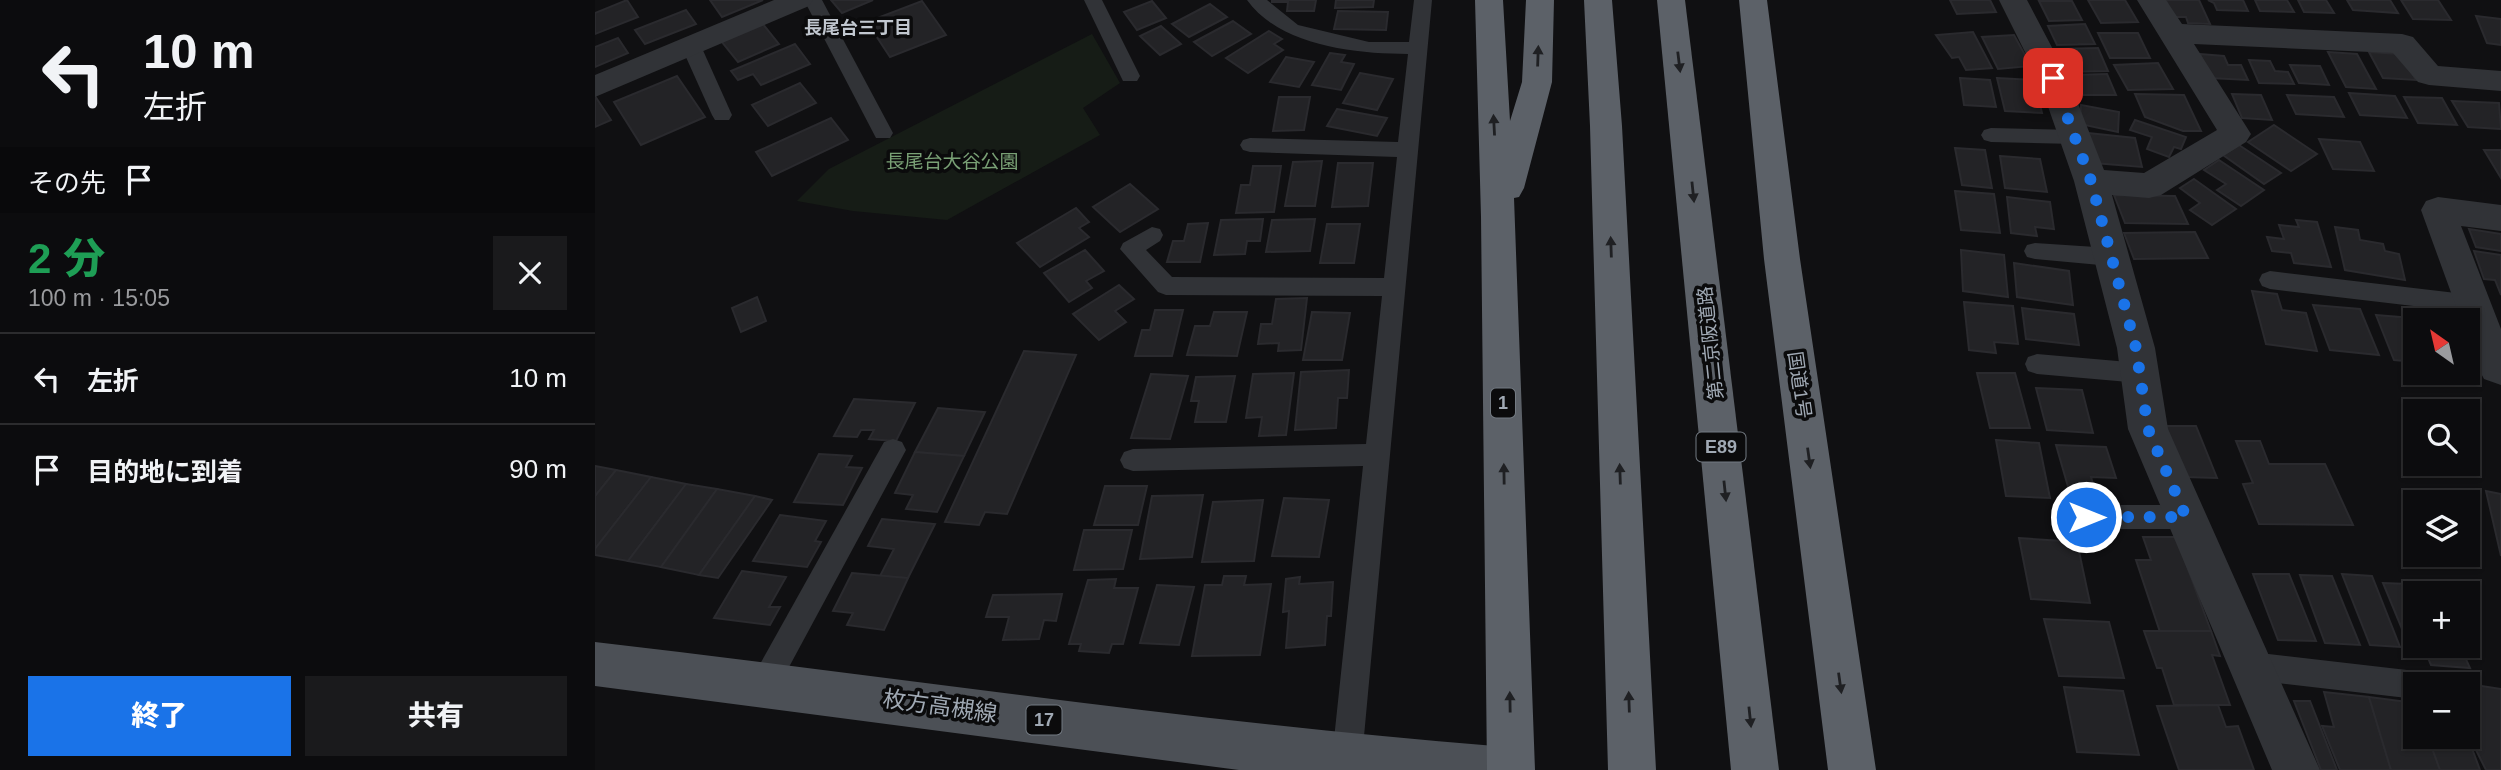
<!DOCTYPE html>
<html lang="ja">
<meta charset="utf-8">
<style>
:root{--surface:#0c0c0e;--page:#1a1a1c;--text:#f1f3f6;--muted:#9a9b9e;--line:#2c2c2e;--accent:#1a73e8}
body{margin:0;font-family:Arial,"Noto Sans JP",sans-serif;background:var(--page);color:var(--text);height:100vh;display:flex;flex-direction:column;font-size:26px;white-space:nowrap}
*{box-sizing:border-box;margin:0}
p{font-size:23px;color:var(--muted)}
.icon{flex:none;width:38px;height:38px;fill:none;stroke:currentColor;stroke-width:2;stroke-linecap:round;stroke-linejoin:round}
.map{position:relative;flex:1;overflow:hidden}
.drawer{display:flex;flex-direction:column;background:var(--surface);width:595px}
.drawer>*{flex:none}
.hud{background:#0c0c0e;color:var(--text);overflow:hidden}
.needle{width:46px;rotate:326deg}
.tools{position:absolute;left:1808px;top:308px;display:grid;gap:14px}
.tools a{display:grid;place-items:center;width:77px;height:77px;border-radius:0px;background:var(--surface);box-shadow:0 2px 5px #0004,0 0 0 2px var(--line);font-size:35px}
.pin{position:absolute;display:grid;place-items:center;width:60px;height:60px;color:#fff;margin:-30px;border-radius:14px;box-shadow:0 4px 10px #0006}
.me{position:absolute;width:77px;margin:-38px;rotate:90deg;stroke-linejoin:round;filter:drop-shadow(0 0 5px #0008)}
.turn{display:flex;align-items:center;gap:24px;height:147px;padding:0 28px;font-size:32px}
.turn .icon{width:91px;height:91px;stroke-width:2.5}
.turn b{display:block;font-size:49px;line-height:60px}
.then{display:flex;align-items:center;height:66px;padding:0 28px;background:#0003;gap:14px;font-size:26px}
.round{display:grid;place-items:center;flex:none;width:74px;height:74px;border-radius:0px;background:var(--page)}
.headline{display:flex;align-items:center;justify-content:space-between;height:119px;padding:0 28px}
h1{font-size:42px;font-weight:800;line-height:52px;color:#1e9e55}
.action{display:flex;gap:14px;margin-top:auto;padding:14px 28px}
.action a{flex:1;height:80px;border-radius:0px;background:var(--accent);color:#fff;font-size:28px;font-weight:800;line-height:80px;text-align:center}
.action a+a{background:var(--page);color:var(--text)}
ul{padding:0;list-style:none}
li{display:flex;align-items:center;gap:21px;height:91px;padding:0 28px;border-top:2px solid var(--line)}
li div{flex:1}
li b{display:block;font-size:26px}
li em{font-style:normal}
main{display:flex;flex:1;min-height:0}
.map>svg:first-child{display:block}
.green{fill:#161c16}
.building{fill:#232326;stroke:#2a2a2e;stroke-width:2}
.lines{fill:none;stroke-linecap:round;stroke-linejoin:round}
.lane{fill:#313337;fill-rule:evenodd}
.street{fill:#313337;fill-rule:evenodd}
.primary{fill:#4c5056;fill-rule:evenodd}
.highway{fill:#5c6168;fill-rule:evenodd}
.oneway{fill:#1f2023}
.route{stroke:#1a73e8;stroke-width:12;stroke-dasharray:0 21.6}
.labels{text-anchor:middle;stroke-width:7;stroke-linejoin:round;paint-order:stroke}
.far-neighbourhood-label{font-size:18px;font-weight:bold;fill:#c1c7cf;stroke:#0b0b0c}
.shield{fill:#0b0b0c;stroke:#737a82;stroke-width:2}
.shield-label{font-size:18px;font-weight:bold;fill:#a0a9b4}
.park-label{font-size:19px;fill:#79a075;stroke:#0b0b0c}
.street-label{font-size:19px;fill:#a0a9b4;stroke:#0b0b0c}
.near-street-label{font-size:23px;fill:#a0a9b4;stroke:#0b0b0c}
</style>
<main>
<section class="drawer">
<div class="hud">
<div class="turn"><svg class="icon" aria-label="left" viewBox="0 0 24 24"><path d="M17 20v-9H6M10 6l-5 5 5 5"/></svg><div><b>10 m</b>左折</div></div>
<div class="then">その先<svg class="icon" aria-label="arrive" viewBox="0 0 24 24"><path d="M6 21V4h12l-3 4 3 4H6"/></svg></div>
</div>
<div class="headline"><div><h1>2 分</h1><p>100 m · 15:05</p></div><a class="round"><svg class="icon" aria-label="close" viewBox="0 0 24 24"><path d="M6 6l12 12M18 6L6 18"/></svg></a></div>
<ul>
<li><svg class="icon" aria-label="left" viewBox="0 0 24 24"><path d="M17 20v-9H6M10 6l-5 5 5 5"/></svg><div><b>左折</b></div><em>10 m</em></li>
<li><svg class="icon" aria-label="arrive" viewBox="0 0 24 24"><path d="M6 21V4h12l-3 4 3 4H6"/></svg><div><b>目的地に到着</b></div><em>90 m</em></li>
</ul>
<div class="action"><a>終了</a><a>共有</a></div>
</section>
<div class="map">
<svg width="1906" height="770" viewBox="0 0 1906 770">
<rect width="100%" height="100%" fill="#101012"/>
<path class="green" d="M 497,34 L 525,83 L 488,108 L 505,135 L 352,220 L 258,211 L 202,201 L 234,169 Z"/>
<g class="building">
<path d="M 32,0 L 43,17 L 0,34 L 0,13 Z"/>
<path d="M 115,0 L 168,0 L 127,17 Z"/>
<path d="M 236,0 L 278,0 L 247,13 Z"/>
<path d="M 677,0 L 721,0 L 719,11 L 692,11 L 693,2 L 677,2 Z"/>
<path d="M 741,0 L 779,0 L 778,7 L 740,8 Z"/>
<path d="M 1355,0 L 1395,0 L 1401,12 L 1362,14 Z"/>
<path d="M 1493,0 L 1530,0 L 1543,22 L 1506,23 Z"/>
<path d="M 1571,0 L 1604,0 L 1615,24 L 1593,23 L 1591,17 L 1577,17 Z"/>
<path d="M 1613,0 L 1648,0 L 1653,11 L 1622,10 L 1619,3 Z"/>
<path d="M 1660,0 L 1692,0 L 1699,12 L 1665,11 Z"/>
<path d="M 1703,0 L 1731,0 L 1739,13 L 1709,12 Z"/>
<path d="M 1752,0 L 1795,0 L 1803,13 L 1758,10 Z"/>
<path d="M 1806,0 L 1843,0 L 1856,20 L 1818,19 Z"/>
<path d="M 327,1 L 351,35 L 295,57 L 272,22 Z"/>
<path d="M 557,1 L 571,18 L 542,30 L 529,12 Z"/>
<path d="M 1444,1 L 1477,1 L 1487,20 L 1454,21 Z"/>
<path d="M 615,4 L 632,17 L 594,37 L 577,24 Z"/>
<path d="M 91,10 L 101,24 L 50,44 L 40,30 Z"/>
<path d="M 743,11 L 793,12 L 791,30 L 739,29 Z"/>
<path d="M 1881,16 L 1906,19 L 1906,45 L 1892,43 Z"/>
<path d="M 638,21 L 656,34 L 617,56 L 599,42 Z"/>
<path d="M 167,23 L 184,44 L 143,62 L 126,41 Z"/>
<path d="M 1490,24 L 1500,44 L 1462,45 L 1453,26 Z"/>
<path d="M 566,26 L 586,44 L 565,55 L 545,36 Z"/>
<path d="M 674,31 L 687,39 L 679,44 L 688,50 L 653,73 L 631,58 Z"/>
<path d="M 1378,32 L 1397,68 L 1371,70 L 1364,57 L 1357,58 L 1341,35 Z"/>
<path d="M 1503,33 L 1543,33 L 1555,58 L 1515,58 Z"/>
<path d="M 1419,35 L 1436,66 L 1403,69 L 1387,37 Z"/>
<path d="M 23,38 L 33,53 L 0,67 L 0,47 Z"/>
<path d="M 200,44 L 215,64 L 166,85 L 158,74 L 143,80 L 136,71 Z"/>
<path d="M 1503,48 L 1513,71 L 1467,72 L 1462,61 L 1471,60 L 1465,49 Z"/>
<path d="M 1733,52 L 1762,54 L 1781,89 L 1751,87 Z"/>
<path d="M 1774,52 L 1805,54 L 1821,80 L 1788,78 Z"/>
<path d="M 735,53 L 750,55 L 746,62 L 759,64 L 746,90 L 717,85 Z"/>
<path d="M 1605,54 L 1629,56 L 1633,65 L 1646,65 L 1653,80 L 1615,78 Z"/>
<path d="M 691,57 L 719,62 L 704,87 L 675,82 Z"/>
<path d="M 1654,60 L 1675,61 L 1680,71 L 1693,72 L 1699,84 L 1664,83 Z"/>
<path d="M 1563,63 L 1578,89 L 1533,90 L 1519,65 Z"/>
<path d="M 1695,65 L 1725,66 L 1734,85 L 1704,83 Z"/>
<path d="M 765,73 L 798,79 L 782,110 L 748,103 Z"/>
<path d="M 1512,74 L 1521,95 L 1478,95 L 1471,82 L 1481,81 L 1478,75 Z"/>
<path d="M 82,76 L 110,117 L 46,145 L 19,102 Z"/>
<path d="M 1365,78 L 1395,80 L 1401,107 L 1369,105 Z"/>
<path d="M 1402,78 L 1439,80 L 1447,113 L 1410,111 Z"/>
<path d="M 205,83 L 221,103 L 173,126 L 157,105 Z"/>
<path d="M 1754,93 L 1800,96 L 1812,118 L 1765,115 Z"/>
<path d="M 1540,94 L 1589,95 L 1606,131 L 1588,131 L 1550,117 Z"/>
<path d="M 1637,94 L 1666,95 L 1677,120 L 1647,118 Z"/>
<path d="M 1692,95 L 1739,97 L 1749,117 L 1701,114 Z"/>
<path d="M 0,96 L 16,120 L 0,127 Z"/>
<path d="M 684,97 L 715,97 L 709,130 L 678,131 Z"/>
<path d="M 1809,97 L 1847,98 L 1862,125 L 1823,123 Z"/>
<path d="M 1857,101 L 1904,103 L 1906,129 L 1873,127 Z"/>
<path d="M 1486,105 L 1524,112 L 1523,132 L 1485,124 Z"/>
<path d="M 742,109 L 792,118 L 782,136 L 732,126 Z"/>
<path d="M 236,118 L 253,140 L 177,176 L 161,152 Z"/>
<path d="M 1540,120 L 1591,137 L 1586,149 L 1579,147 L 1574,157 L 1552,149 L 1557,137 L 1535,130 Z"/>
<path d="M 1679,125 L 1722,154 L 1696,171 L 1653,142 Z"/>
<path d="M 1493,133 L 1540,138 L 1547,167 L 1499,163 Z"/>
<path d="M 1724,139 L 1765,142 L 1779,171 L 1738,169 Z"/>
<path d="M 1644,145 L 1686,173 L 1669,184 L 1628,155 Z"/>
<path d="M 1360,148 L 1390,150 L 1397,188 L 1367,185 Z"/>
<path d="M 1889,150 L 1906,150 L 1906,178 Z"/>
<path d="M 1405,156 L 1445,159 L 1452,192 L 1410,188 Z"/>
<path d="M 1624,160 L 1669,190 L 1646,206 L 1622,190 L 1631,184 L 1609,170 Z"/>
<path d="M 727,161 L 720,206 L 690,206 L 698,162 Z"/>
<path d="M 743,163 L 778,163 L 773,206 L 737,207 Z"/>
<path d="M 658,166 L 686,166 L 679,212 L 641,213 L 646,185 L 655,185 Z"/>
<path d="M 1599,179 L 1641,209 L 1617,225 L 1595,210 L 1605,203 L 1585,188 Z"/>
<path d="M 535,184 L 563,209 L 525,232 L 498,207 Z"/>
<path d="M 1360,191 L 1399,194 L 1405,233 L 1366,230 Z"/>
<path d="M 1519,195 L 1580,196 L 1593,224 L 1530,223 Z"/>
<path d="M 1412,197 L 1455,202 L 1459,229 L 1440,227 L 1442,236 L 1416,233 Z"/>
<path d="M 481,208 L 494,222 L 484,228 L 494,237 L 445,267 L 422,243 Z"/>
<path d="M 668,219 L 665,241 L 652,241 L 650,254 L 619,255 L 626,220 Z"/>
<path d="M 720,219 L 715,251 L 671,252 L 677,220 Z"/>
<path d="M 1701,220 L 1722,222 L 1736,267 L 1699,263 L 1696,253 L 1677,251 L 1672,237 L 1689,239 L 1684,225 L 1704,227 Z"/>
<path d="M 613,223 L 605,262 L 572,262 L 578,241 L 589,241 L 593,224 Z"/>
<path d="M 732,224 L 765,224 L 759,263 L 725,263 Z"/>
<path d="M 1740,227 L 1763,230 L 1765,240 L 1788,244 L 1790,251 L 1804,254 L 1810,280 L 1750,270 Z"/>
<path d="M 1874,229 L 1906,234 L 1906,251 L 1881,247 Z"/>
<path d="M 1600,232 L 1613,258 L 1539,259 L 1529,233 Z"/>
<path d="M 490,250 L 509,271 L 491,281 L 497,288 L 474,302 L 449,273 Z"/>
<path d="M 1366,250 L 1409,255 L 1413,297 L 1368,291 Z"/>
<path d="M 1879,251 L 1906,255 L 1906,295 L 1900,280 L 1889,279 Z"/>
<path d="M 1419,263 L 1474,271 L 1478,305 L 1422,297 Z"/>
<path d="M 524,285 L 539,299 L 520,311 L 531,322 L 504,340 L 478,314 Z"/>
<path d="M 1657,291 L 1682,294 L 1687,310 L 1711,313 L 1722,351 L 1671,344 Z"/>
<path d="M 162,297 L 171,321 L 146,332 L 137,308 Z"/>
<path d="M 712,298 L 706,350 L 683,351 L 684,343 L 663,344 L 666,324 L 677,324 L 681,299 Z"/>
<path d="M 1369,302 L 1418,306 L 1423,344 L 1399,342 L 1401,353 L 1374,350 Z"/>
<path d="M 1718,305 L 1765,309 L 1784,355 L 1735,350 Z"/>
<path d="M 1427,308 L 1479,314 L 1484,345 L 1431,339 Z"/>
<path d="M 560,310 L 588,310 L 577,356 L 540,356 L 547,330 L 555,330 Z"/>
<path d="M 619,312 L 652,312 L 642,356 L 592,355 L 600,326 L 615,326 Z"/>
<path d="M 717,312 L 755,313 L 747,360 L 708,360 Z"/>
<path d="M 1781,315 L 1830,319 L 1820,320 L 1820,362 L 1799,360 Z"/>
<path d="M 429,351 L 481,355 L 412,514 L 390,512 L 384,525 L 350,522 Z"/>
<path d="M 754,370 L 752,398 L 743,398 L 741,428 L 700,430 L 706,372 Z"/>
<path d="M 699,373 L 691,435 L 664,436 L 667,417 L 651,418 L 658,374 Z"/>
<path d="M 1382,373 L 1420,373 L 1435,428 L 1395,428 Z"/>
<path d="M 556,374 L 593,376 L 575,439 L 536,438 Z"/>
<path d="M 640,376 L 631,422 L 600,422 L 604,401 L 596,401 L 601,377 Z"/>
<path d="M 1441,388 L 1487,390 L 1498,433 L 1452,430 Z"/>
<path d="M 259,399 L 320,403 L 301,441 L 274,439 L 279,430 L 266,430 L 262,437 L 239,436 Z"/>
<path d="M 343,408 L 390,412 L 369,456 L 320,452 Z"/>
<path d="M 1571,426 L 1601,426 L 1622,478 L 1590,477 Z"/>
<path d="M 1401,440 L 1444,443 L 1455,498 L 1411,496 Z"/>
<path d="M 1641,441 L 1665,441 L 1674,464 L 1730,464 L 1758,525 L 1664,524 L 1648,484 L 1658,483 Z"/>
<path d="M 1461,445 L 1511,447 L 1521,478 L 1496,477 L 1502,498 L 1476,497 Z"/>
<path d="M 320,452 L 369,456 L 342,512 L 311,509 L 318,495 L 300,493 Z"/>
<path d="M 224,454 L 257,456 L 251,467 L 267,468 L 248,505 L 199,502 Z"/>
<path d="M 0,466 L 21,470 L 0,496 Z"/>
<path d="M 21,470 L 56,477 L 0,549 L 0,496 Z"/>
<path d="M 56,477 L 91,484 L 33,561 L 0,555 L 0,549 Z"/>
<path d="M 91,484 L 122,489 L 66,567 L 33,561 Z"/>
<path d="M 510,486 L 552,486 L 543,525 L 499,525 Z"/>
<path d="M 122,489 L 160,496 L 104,575 L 66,567 Z"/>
<path d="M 1891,491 L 1906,494 L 1906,556 Z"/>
<path d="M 608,495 L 597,557 L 545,559 L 557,496 Z"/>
<path d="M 160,496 L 177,500 L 123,578 L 104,575 Z"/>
<path d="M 689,498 L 734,500 L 724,557 L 677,556 Z"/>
<path d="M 668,500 L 659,561 L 607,562 L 618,502 Z"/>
<path d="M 185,515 L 231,521 L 220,541 L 226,542 L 212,567 L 158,561 Z"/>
<path d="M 287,519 L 340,524 L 313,578 L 285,576 L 299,549 L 273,546 Z"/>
<path d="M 489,530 L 537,530 L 528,569 L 479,570 Z"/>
<path d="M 1548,537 L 1581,537 L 1616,631 L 1565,632 L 1541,560 L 1556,560 Z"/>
<path d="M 1424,538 L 1482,542 L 1495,603 L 1436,599 Z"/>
<path d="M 147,571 L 191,577 L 174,607 L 185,607 L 175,625 L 119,618 Z"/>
<path d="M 257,573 L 313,578 L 289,630 L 252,625 L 258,613 L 238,611 Z"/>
<path d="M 1658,574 L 1694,574 L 1721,641 L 1683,640 Z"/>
<path d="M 1747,574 L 1777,576 L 1805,647 L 1775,645 Z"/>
<path d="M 1705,575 L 1737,576 L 1765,645 L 1730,643 Z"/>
<path d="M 629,576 L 651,576 L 649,585 L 676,584 L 665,655 L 597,656 L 610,585 L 627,585 Z"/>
<path d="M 705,577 L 704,584 L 738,582 L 736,616 L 732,616 L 730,645 L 691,648 L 694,611 L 688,612 L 691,579 Z"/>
<path d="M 521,579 L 519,588 L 543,588 L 528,644 L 517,644 L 514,653 L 484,651 L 486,644 L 474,644 L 493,580 Z"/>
<path d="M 1788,583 L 1839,585 L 1843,593 L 1820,593 L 1820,642 L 1812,641 Z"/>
<path d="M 562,585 L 599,587 L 584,645 L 545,643 Z"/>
<path d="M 467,594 L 461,621 L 449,620 L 444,639 L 408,640 L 414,617 L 391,617 L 398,595 Z"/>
<path d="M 1449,619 L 1514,622 L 1529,678 L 1464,676 Z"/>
<path d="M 1549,631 L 1616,631 L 1625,656 L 1617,655 L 1635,705 L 1579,705 L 1567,668 L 1562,668 Z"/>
<path d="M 1828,646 L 1865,646 L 1875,668 L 1836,665 Z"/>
<path d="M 1867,683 L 1906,689 L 1906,770 L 1891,770 L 1872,732 L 1872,684 Z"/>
<path d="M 1469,687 L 1528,691 L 1544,755 L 1482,752 Z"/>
<path d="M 1729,692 L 1774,697 L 1796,770 L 1745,770 L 1727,726 L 1739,727 Z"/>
<path d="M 1774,697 L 1812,702 L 1816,714 L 1820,714 L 1820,737 L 1833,737 L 1845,770 L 1796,770 Z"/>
<path d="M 1699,701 L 1715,701 L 1742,770 L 1726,770 Z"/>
<path d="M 1623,705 L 1631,727 L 1643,726 L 1659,770 L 1584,770 L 1562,706 Z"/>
<path d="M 1872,735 L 1885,770 L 1845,770 L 1833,737 Z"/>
</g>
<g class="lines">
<g class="lane">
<path d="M 209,0 L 227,0 L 298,133 L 295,138 L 281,138 Z"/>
<path d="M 489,0 L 507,0 L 545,76 L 542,81 L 528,81 Z"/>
<path d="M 652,0 L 672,0 L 703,25 L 774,42 L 814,42 L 819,0 L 837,0 L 767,758 L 760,770 L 741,769 L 737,758 L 768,466 L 538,471 L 529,468 L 525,460 L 529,452 L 538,449 L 771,444 L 787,296 L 571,295 L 563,292 L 525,249 L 528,243 L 557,227 L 565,229 L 568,235 L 565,241 L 551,250 L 577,277 L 789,278 L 802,157 L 655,152 L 648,150 L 645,145 L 648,140 L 655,138 L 803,142 L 813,54 C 760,54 685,46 652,0 Z"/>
<path d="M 96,40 L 103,42 L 106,46 L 137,115 L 134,120 L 120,120 L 117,115 L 86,46 L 89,42 Z"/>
<path d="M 1396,128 L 1480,130 L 1487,132 L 1490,137 L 1487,142 L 1480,144 L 1396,142 L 1389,140 L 1386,135 L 1389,130 Z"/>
<path d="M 1440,243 L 1516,248 L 1524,251 L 1527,257 L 1524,263 L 1516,266 L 1440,259 L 1432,257 L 1429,251 L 1432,245 Z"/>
<path d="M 1675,271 L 1878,295 L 1886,298 L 1890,304 L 1886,310 L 1878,313 L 1675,289 L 1667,286 L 1664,280 L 1667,274 Z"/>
<path d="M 1442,354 L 1545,363 L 1554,366 L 1557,373 L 1554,380 L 1545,383 L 1442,374 L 1433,371 L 1430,364 L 1433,357 Z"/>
<path d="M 298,439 L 307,442 L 311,450 L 180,693 L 170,697 L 160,693 L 155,683 L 160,673 L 289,442 Z"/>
<path d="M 1491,505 L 1591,505 L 1600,509 L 1604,517 L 1600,525 L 1591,529 L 1491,529 L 1482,525 L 1478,517 L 1482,509 Z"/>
<path d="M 1656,652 L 1812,670 L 1822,674 L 1827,684 L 1820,684 L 1820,695 L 1812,698 L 1656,680 L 1646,676 L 1642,666 L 1646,656 Z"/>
</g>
<g class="street">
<path d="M 179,0 L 218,0 L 214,6 L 0,97 L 0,75 Z"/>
<path d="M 1404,0 L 1432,0 L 1473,78 L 1509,170 L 1549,173 L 1622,130 L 1542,0 L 1571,0 L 1587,24 L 1807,34 L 1818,37 L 1843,66 L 1906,71 L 1906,91 L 1834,85 L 1823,82 L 1798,53 L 1599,44 L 1656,134 L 1651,142 L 1566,195 L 1554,198 L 1517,195 L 1560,348 L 1573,429 L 1725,770 L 1677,770 L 1533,429 L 1522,348 L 1479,181 L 1443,78 Z"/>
<path d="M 1843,197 L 1906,205 L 1906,231 L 1866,226 L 1906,329 L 1906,385 L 1889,379 C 1879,360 1872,342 1872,320 L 1866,320 L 1826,210 L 1831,201 Z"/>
</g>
<path class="primary" d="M 0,642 C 300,677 599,722 900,746 L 917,753 L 924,770 L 644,770 L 0,686 Z"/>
<g class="highway">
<path d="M 880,0 L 908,0 L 915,121 L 927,82 L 931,0 L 959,0 L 957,82 L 929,188 L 924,197 L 919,198 L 940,770 L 892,770 L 886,217 Z"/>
<path d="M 989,0 L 1017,0 L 1027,126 L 1061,770 L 1013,770 L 995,126 Z"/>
<path d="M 1062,0 L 1090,0 L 1184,770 L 1136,770 Z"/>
<path d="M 1144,0 L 1172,0 L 1205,259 L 1281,770 L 1233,770 L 1169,259 Z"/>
</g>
</g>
<defs><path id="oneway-solid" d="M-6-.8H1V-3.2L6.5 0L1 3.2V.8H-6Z" transform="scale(1.75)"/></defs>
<g class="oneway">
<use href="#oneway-solid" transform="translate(943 56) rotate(-88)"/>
<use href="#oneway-solid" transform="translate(1084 62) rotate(83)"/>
<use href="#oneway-solid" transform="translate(899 125) rotate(-93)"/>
<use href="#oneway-solid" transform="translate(1098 192) rotate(84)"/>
<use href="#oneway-solid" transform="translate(1016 247) rotate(-92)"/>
<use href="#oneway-solid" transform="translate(1214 458) rotate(82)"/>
<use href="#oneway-solid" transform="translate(909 474) rotate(-91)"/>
<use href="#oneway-solid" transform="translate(1025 474) rotate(-92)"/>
<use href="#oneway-solid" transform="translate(1130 491) rotate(84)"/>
<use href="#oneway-solid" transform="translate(1245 683) rotate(82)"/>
<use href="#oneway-solid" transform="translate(915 702) rotate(-91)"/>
<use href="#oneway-solid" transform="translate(1034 702) rotate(-92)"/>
<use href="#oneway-solid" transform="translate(1155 717) rotate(84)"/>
</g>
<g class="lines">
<path class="route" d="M 1458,78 L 1496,181 L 1541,348 L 1553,429 L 1591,517 L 1491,517"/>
</g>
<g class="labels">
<g class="far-neighbourhood-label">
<text x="263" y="34">長尾台三丁目</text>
</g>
<g class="shield">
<rect x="896" y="388.5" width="24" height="29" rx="5"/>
<rect x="1101.5" y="432.5" width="49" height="29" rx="5"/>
<rect x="431.5" y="705.5" width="35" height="29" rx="5"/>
</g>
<g class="shield-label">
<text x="908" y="409">1</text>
<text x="1126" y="453">E89</text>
<text x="449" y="726">17</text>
</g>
<g class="park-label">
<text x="357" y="168">長尾台大谷公園</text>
</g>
<g class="street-label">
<text transform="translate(1115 343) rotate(-96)" y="7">第二京阪道路</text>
<text transform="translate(1205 385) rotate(82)" y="7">国道1号</text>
</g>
<g class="near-street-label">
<text transform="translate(345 706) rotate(8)" y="8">枚方高槻線</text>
</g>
</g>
</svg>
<div class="tools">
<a><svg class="needle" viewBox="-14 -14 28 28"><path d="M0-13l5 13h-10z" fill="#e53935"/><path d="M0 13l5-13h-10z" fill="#9a9b9e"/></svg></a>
<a><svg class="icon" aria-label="search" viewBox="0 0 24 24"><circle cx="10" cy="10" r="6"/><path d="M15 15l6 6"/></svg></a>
<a><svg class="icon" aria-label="layers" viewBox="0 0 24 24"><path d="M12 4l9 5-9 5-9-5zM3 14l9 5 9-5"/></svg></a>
<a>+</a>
<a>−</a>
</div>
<div class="pin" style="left:1458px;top:78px;background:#d93025"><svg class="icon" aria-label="arrive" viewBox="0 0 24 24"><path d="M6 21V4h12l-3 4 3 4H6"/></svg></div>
<svg class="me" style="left:1491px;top:517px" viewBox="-20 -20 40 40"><circle r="17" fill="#1a73e8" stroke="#fff" stroke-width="3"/><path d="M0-11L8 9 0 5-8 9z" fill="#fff"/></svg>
</div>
</main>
